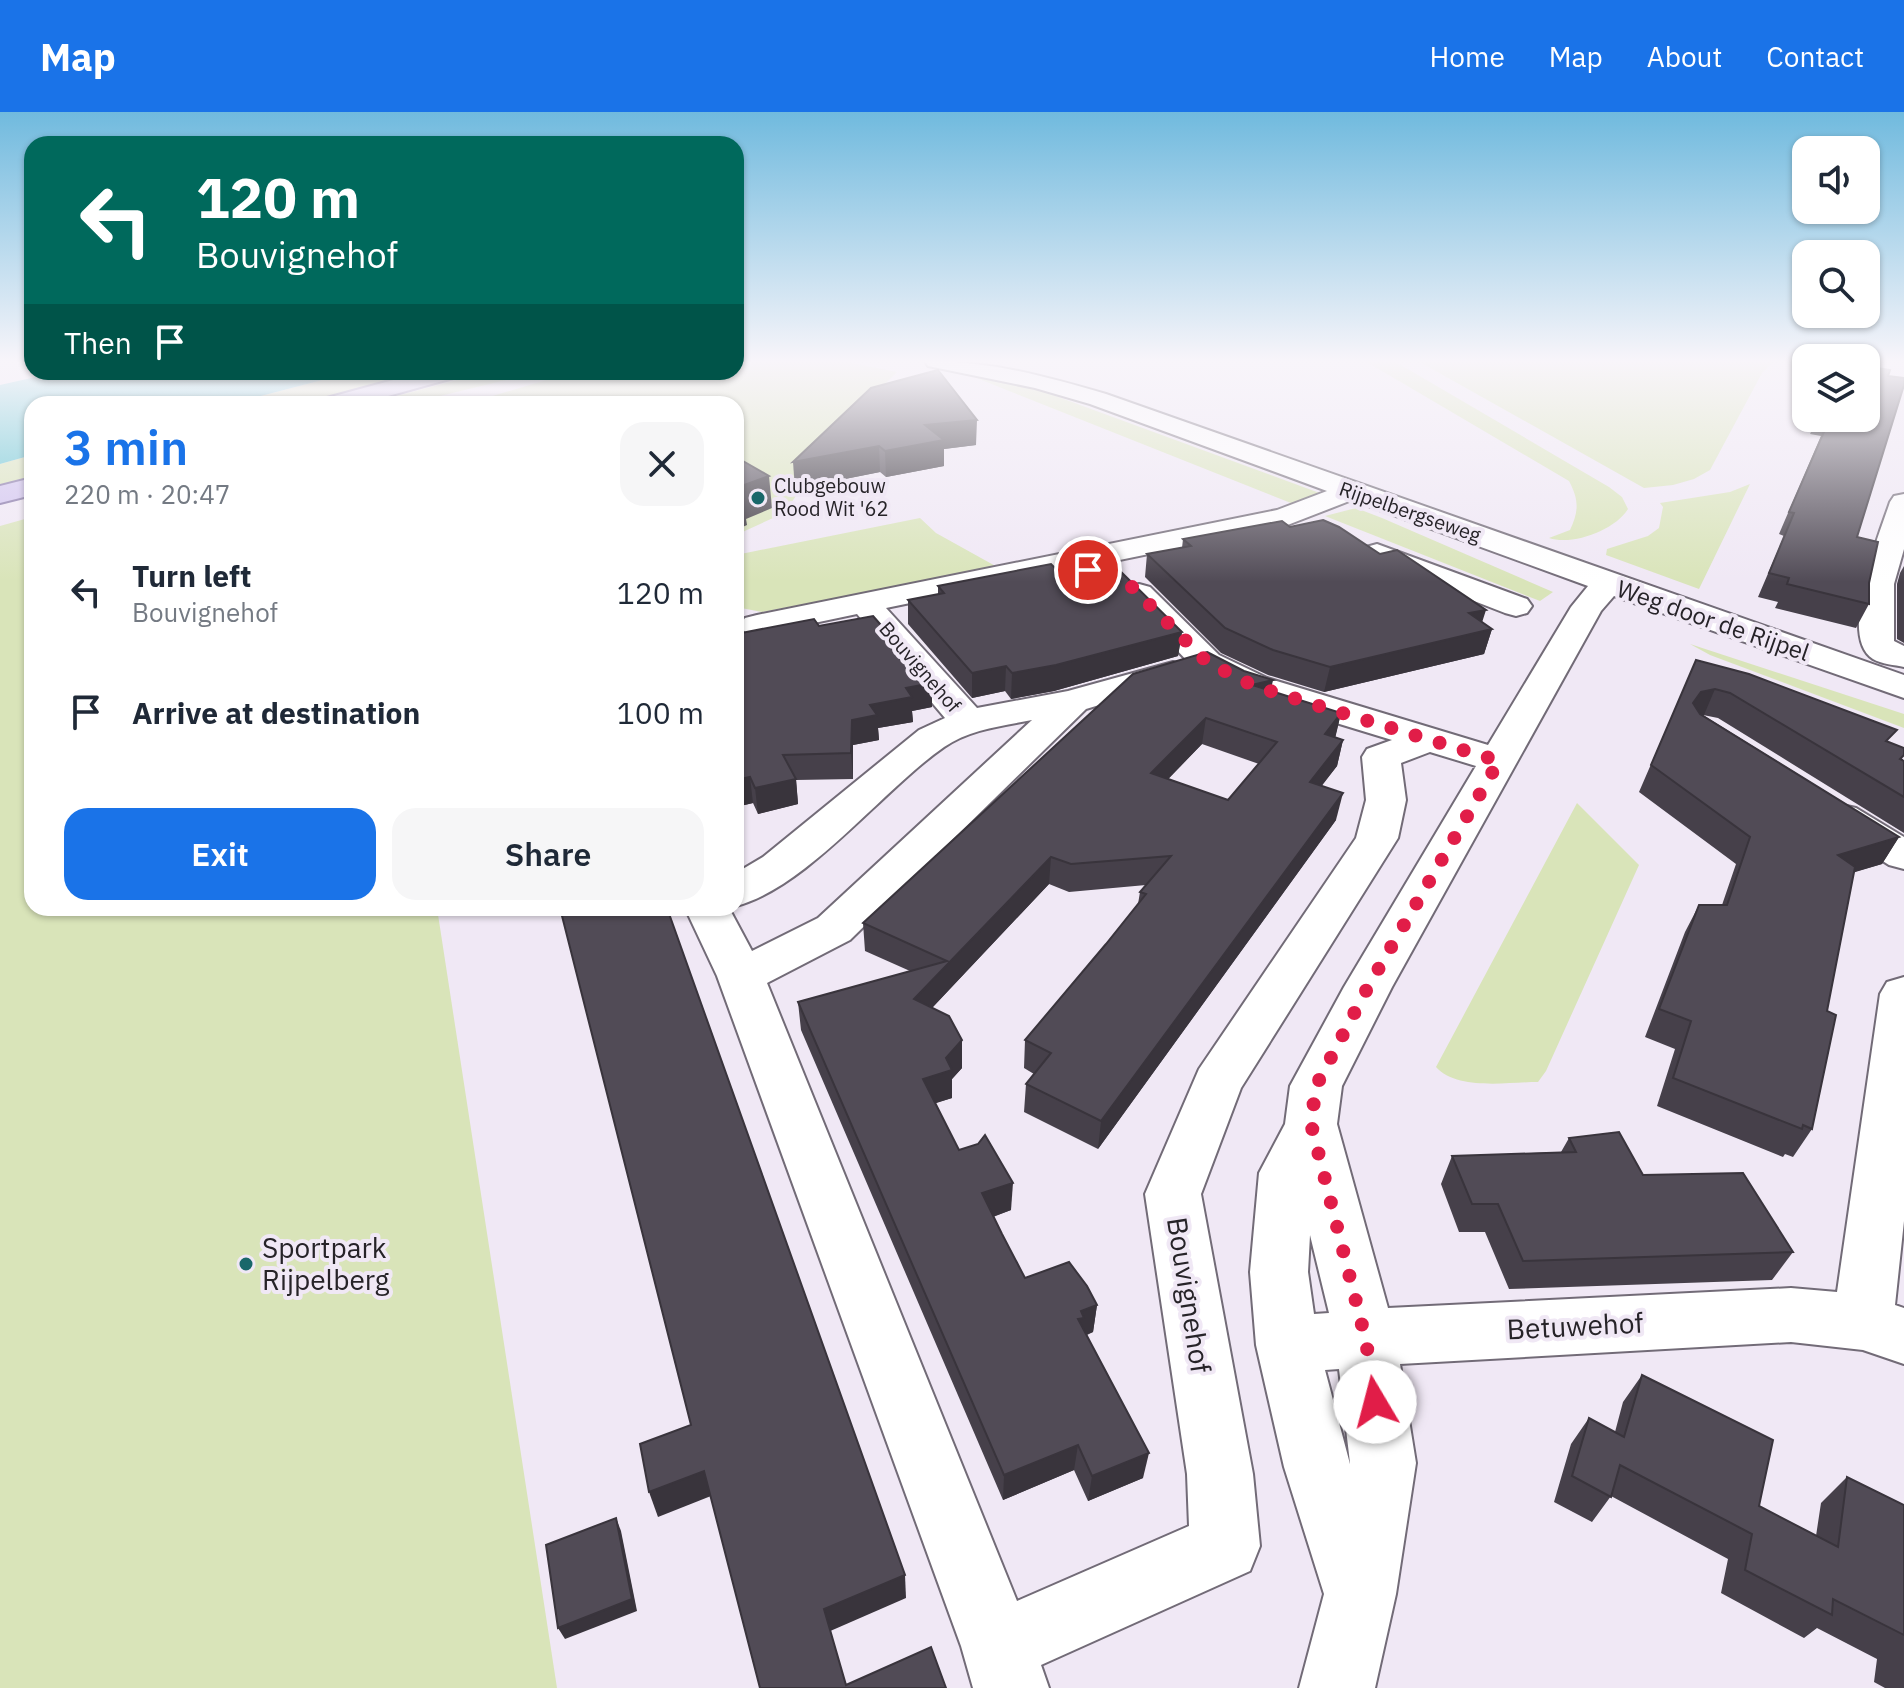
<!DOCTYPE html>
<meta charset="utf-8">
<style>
:root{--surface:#fff;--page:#f6f6f7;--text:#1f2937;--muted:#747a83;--accent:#1a73e8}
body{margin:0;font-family:"IBM Plex Sans",sans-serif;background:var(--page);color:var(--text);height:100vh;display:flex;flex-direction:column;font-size:30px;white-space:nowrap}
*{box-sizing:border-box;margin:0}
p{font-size:26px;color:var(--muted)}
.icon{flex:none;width:44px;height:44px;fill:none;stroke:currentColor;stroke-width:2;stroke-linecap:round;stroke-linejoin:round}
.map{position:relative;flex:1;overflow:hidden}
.details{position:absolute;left:24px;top:284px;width:720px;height:520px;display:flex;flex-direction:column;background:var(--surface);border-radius:24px;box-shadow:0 2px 6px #0004}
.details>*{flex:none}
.guide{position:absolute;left:24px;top:24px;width:720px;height:244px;border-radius:24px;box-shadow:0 2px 6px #0004;background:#00695c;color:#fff;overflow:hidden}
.fabs{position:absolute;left:1792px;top:24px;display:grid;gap:16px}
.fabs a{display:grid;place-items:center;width:88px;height:88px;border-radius:16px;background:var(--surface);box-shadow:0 2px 6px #0004;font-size:40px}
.pin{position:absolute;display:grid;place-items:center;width:68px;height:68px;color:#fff;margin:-34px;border:4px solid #fff;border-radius:50%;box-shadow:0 2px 8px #0007}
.me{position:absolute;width:88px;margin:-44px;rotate:352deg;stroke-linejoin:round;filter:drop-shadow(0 0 6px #0008)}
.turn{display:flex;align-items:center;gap:28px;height:168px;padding:0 40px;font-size:36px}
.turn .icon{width:104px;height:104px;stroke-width:2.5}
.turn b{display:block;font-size:56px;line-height:68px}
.then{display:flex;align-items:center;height:76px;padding:0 40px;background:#0003;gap:16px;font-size:30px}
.round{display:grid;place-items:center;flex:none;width:84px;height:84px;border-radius:24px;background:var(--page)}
.overview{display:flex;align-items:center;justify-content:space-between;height:136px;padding:0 40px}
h1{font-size:48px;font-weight:600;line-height:60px;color:var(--accent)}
.button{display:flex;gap:16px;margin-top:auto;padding:16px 40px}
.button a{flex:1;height:92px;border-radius:24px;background:var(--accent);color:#fff;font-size:32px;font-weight:600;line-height:92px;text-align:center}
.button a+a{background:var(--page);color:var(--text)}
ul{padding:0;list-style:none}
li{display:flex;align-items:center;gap:24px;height:120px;padding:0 40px}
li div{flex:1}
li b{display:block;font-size:30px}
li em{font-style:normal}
header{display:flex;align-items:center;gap:48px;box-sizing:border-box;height:112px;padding:0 40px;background:var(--accent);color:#fff}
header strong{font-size:38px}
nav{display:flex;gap:44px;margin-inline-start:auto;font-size:28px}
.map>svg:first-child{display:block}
.green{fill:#d9e4b9}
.water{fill:#5cc3cf}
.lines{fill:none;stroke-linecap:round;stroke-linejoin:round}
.minor-casing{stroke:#726b77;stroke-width:4}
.major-casing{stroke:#8070a3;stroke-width:4}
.minor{fill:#fff;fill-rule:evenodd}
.major{fill:#d0c2ef;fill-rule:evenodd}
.wall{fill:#46404a;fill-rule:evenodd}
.shaded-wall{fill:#39343c}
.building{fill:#514b56;stroke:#39343c;stroke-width:2;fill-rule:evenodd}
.route{stroke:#e11d48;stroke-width:14;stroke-dasharray:0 25.2}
.poi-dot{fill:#19676a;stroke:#f0e8f5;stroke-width:3}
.labels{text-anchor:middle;stroke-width:8;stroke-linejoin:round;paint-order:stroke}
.far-poi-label{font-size:20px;fill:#262328;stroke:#f0e8f5;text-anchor:start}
.far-street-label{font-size:20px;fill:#262328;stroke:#f0e8f5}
.street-label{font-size:24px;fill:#262328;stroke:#f0e8f5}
.near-poi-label{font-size:28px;fill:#262328;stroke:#f0e8f5;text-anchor:start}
.near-street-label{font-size:28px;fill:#262328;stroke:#f0e8f5}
</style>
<header>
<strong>Map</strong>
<nav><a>Home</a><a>Map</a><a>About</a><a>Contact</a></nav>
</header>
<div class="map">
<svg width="1904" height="1576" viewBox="0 0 1904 1576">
<rect width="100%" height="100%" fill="#f0e8f5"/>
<g class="green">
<path d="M 736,249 L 842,249 L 897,260 L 851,306 L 784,401 L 736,423 L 736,292 L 466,292 L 573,260 L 736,260 Z"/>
<path d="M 1365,249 L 1394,249 L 1609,375 L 1622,385 L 1628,397 C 1615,418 1573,434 1549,426 L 1570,418 C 1579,399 1579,388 1569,369 Z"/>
<path d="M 1418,249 L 1774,249 L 1762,261 L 1710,358 L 1694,367 L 1673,373 L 1644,376 Z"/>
<path d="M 959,259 L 1042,279 L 1325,383 L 1301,395 Z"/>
<path d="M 353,260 L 431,260 L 311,292 L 230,292 Z"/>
<path d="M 488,260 L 539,260 L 407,292 L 366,292 Z"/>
<path d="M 32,343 L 32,366 L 0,375 L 0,352 Z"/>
<path d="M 1750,372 L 1699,477 L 1606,443 L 1607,437 L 1648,424 L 1659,416 L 1663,395 L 1660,391 L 1730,380 Z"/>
<path d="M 1356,396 L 1382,406 L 1553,480 L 1540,489 L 1325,404 Z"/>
<path d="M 32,405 L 32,796 L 437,796 L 557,1576 L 0,1576 L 0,414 Z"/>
<path d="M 920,406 L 936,421 L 999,456 L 762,500 L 736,495 L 736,443 Z"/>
<path d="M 1690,532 L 1904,602 L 1904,616 L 1710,543 Z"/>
<path d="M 1577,691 L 1639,753 L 1546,959 L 1538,970 C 1508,970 1458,979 1436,955 Z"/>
</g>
<path class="water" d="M 58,260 L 353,260 L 230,292 L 32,292 L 32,343 L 0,352 L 0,273 Z"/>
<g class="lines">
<g class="minor-casing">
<g id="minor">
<path d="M 925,249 C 990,249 1044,264 1106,282 L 1904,563 L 1904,586 L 1614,484 L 1601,499 L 1392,875 L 1342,974 L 1337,1012 L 1388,1196 L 1791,1176 L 1837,1180 L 1880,882 L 1887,870 L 1904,865 L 1904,1109 L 1895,1193 L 1904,1196 L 1904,1252 L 1863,1238 L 1791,1230 L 1400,1252 L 1416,1351 L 1396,1482 L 1375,1576 L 1299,1576 L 1324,1482 L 1284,1355 L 1256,1233 L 1250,1160 L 1259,1061 L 1285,1012 L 1290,974 L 1344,875 L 1476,654 L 1430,640 L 1401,651 L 1406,688 L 1398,726 L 1241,976 L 1201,1082 L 1253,1362 L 1260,1434 L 1250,1459 L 1041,1553 L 1049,1576 L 973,1576 L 961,1534 L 717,864 L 685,796 L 729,796 L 752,839 L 818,806 L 1032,608 C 1002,614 970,617 944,635 C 882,678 808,775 736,794 L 736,761 L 763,745 L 919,618 L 945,606 L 857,502 L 757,523 L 745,520 L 740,513 L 745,506 L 757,503 L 1277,398 L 1327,379 L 1090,292 L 1035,276 L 928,254 ZM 1352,388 L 1588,474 L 1571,495 L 1488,633 L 1267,566 L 1219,543 L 1150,475 L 1139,472 L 1128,475 L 1123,482 L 1195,557 L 1241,582 L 1392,628 L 1367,637 L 1362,645 L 1366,688 L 1356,726 L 1199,957 L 1145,1082 L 1187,1362 L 1189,1414 L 1017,1489 L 767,871 L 850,828 L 1086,597 L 1185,567 L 1190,560 L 1185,553 L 1173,550 L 1068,579 L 977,596 L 886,496 L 1285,414 ZM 1310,1123 L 1329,1201 L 1314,1202 L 1308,1160 ZM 1339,1257 L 1350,1351 L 1350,1352 L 1325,1258 Z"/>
<path d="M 1904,382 L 1904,437 L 1894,472 L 1894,529 L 1904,534 L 1904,555 C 1895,553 1881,552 1873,547 C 1837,524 1880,421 1890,390 L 1894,384 Z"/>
<path d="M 1377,432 L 1527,487 L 1532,494 L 1527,501 L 1516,504 L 1505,501 L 1366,447 L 1362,441 L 1366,435 Z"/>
<path d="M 1842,693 L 1856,696 L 1904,725 L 1904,757 L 1889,753 L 1828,714 L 1822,705 L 1828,696 Z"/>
</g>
</g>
<g class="major-casing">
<g id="major">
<path d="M 423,260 L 460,260 L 457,265 L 359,292 L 320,292 L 323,287 Z"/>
<path d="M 32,366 L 32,383 L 0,391 L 0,374 Z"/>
</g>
</g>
<use href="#minor" class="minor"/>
<use href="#major" class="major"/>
</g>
<g class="wall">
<path d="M 1888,264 L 1857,425 L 1869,471 L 1869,492 L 1856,516 L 1775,496 L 1778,490 L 1758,485 L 1784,424 L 1779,422 L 1821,324 L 1810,322 L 1818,306 L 1866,306 Z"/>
<path d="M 871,276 L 976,333 L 944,337 L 944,354 L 886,365 L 880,360 L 795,377 Z"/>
<path d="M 1290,415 L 1482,510 L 1492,517 L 1484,542 L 1324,580 L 1268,563 L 1221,541 L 1145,465 L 1147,442 L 1182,436 L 1183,427 Z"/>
<path d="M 1904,454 L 1904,531 L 1897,527 L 1897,472 L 1900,461 Z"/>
<path d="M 1058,459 L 1182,520 L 1178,544 L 1054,579 L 1011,587 L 1005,579 L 972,586 L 908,512 L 908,488 L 938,482 L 938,474 Z"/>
<path d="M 819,514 L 932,571 L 932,595 L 912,599 L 913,610 L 878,616 L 879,628 L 853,633 L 853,667 L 796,668 L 798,692 L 758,702 L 753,691 L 736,695 L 736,522 Z"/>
<path d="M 1696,548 L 1890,631 L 1904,649 L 1904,721 L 1718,606 L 1703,603 L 1899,725 L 1882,752 L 1854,760 L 1827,899 L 1812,1017 L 1793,1045 L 1785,1042 L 1783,1045 L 1657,994 L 1675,937 L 1645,925 L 1685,820 L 1699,793 L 1722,793 L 1736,752 L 1639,680 Z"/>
<path d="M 1133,562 L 1271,579 L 1341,601 L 1335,625 L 1343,628 L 1337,654 L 1321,674 L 1336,708 L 1098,1037 L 1024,1000 L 1026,972 L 1034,962 L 1024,956 L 1025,928 L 1106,832 L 1138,792 L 1140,780 L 1146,773 L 1069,780 L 1049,772 L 932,896 L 962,928 L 962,956 L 952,967 L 952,986 L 935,991 L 959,1038 L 1011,1098 L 993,1105 L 1025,1166 L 1097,1193 L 1093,1220 L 1087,1223 L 1143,1366 L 1088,1389 L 1074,1358 L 1003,1388 L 801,918 L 798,890 L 910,859 L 865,839 L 863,811 ZM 1202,632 L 1259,652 L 1228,688 L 1168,667 Z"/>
<path d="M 1569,1026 L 1643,1063 L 1793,1140 L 1772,1168 L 1509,1177 L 1485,1120 L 1459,1120 L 1441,1072 L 1452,1044 L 1561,1040 Z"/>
<path d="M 1642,1263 L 1759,1394 L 1816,1424 L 1821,1391 L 1847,1365 L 1904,1393 L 1904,1576 L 1885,1576 L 1874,1570 L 1877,1547 L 1817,1516 L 1804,1526 L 1721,1481 L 1728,1447 L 1611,1384 L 1592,1410 L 1554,1390 L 1571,1332 L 1589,1306 L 1615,1320 L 1623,1290 Z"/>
</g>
<g class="shaded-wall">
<path d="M 977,308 L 976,333 L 944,337 L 944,354 L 886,365 L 885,339 L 925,313 Z"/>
<path d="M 879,334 L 880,360 L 795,377 L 793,350 Z"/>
<path d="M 769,364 L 772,396 L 746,407 L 747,413 L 736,418 L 736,376 Z"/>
<path d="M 1486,498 L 1479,520 L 1492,517 L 1484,542 L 1324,580 L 1330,555 L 1469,501 Z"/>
<path d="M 1182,520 L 1178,544 L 1054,579 L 1011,587 L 1012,561 Z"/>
<path d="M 1006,554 L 1005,579 L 972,586 L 972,561 Z"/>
<path d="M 1273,568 L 1268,593 L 1252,573 Z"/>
<path d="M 932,571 L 932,595 L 912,599 L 913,610 L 878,616 L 879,628 L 853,633 L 853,667 L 851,641 L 852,608 L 870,593 L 906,576 Z"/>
<path d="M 1715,577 L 1704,603 L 1689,606 L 1693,591 L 1701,580 Z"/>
<path d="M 1341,601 L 1335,627 L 1325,622 Z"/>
<path d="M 1206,606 L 1202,632 L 1148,688 L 1151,661 Z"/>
<path d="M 1343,628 L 1337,654 L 1304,697 L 1310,670 Z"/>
<path d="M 750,665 L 753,691 L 736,695 L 736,668 Z"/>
<path d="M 796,667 L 798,692 L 758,702 L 755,676 Z"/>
<path d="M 1343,681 L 1336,708 L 1098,1037 L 1101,1009 Z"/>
<path d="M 1899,725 L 1882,752 L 1822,770 L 1838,743 Z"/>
<path d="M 1051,745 L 1049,772 L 914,915 L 914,887 Z"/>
<path d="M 962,928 L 962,956 L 952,967 L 952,986 L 924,995 L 923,967 L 946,946 Z"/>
<path d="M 1013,1071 L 1011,1098 L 981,1109 L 982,1081 Z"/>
<path d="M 1097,1193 L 1093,1220 L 1082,1224 L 1075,1234 L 1081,1199 Z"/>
<path d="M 1078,1333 L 1074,1358 L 1003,1388 L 1004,1363 Z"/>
<path d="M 1149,1341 L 1143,1366 L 1088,1389 L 1092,1364 Z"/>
<path d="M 704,1359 L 711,1384 L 658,1405 L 649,1380 Z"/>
<path d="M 616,1406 L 621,1419 L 637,1499 L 565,1527 L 558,1516 Z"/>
<path d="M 905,1463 L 906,1486 L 828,1520 L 824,1497 Z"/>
</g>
<g class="building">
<path d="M 1866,254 L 1890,258 L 1888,264 L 1904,266 L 1904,273 L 1857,425 L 1878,430 L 1869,471 L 1869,492 L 1787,472 L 1789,466 L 1769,461 L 1794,401 L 1789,400 L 1830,306 L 1866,306 Z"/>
<path d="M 938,258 L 977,308 L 925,313 L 944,328 L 885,339 L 879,334 L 793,350 L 871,276 Z"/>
<path d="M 736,345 L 769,364 L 736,376 Z"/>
<path d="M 736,377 L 743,380 L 736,383 Z"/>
<path d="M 1323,408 L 1339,415 L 1380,442 L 1397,438 L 1486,498 L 1469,501 L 1492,517 L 1330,555 L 1273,538 L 1225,516 L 1147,442 L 1191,434 L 1183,427 L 1282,409 L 1290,415 Z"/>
<path d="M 1110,449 L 1182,520 L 1056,553 L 1012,561 L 1006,554 L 972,561 L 908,488 L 944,481 L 938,474 L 1051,452 L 1058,459 Z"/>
<path d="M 873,504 L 932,571 L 906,576 L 912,585 L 870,593 L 877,603 L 852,608 L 851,641 L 783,643 L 796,667 L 755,676 L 750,665 L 736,668 L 736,522 L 814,507 L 819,514 Z"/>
<path d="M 1207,540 L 1244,559 L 1273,568 L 1252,573 L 1341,601 L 1325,622 L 1343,628 L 1310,670 L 1343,681 L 1101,1009 L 1026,972 L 1051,941 L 1025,928 L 1106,832 L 1146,782 L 1140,780 L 1171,744 L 1071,752 L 1051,745 L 914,887 L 949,904 L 962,928 L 946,946 L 952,958 L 923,967 L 959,1038 L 978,1032 L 985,1023 L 1013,1071 L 982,1081 L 1002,1122 L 1025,1166 L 1069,1150 L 1087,1174 L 1097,1193 L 1081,1199 L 1084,1206 L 1078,1207 L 1149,1341 L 1092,1364 L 1078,1333 L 1004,1363 L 798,890 L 947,849 L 863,811 L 1133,562 ZM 1206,606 L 1277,630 L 1228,688 L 1151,661 Z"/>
<path d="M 1696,548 L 1749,562 L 1897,618 L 1886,629 L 1904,636 L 1904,643 L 1900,647 L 1904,649 L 1904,685 L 1730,581 L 1715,577 L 1701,580 L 1693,591 L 1700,602 L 1899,725 L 1838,743 L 1855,755 L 1827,899 L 1836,903 L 1812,1017 L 1803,1013 L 1802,1017 L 1673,966 L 1691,909 L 1659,897 L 1699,793 L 1727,793 L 1750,725 L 1651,653 Z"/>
<path d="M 560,796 L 667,796 L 905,1463 L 824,1497 L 846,1573 L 931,1535 L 946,1576 L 760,1576 L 704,1359 L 649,1380 L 640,1332 L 691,1313 Z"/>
<path d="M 1619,1020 L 1643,1063 L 1743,1061 L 1793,1140 L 1523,1149 L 1498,1092 L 1472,1092 L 1452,1044 L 1576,1040 L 1569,1026 Z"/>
<path d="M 1642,1263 L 1773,1328 L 1759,1394 L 1838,1435 L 1847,1365 L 1904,1393 L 1904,1523 L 1833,1487 L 1832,1503 L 1745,1458 L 1752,1422 L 1620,1353 L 1611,1385 L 1572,1364 L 1589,1306 L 1624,1325 Z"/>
<path d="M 616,1406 L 632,1487 L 558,1516 L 546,1433 Z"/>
</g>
<linearGradient id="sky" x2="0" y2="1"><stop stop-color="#70bade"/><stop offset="0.53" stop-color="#f8f5fa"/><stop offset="1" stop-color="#f8f5fa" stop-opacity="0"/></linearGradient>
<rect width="1904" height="470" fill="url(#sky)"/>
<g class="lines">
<path class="route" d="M 1088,458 L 1117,460 L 1207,550 L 1254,574 L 1499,649 L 1368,875 L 1316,974 L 1311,1012 L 1366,1229 L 1375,1290"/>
</g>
<g class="poi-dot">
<circle cx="758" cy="386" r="8"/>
<circle cx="246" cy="1152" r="8"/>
</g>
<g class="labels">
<g class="far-poi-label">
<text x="774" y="381">Clubgebouw<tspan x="774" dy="23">Rood Wit '62</tspan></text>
</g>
<g class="far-street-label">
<text transform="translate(1410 400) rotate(19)" y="7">Rijpelbergseweg</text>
<text transform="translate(920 555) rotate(49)" y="7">Bouvignehof</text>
</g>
<g class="street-label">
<text transform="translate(1713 509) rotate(19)" y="8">Weg door de Rijpel</text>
</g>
<g class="near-poi-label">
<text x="262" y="1146">Sportpark<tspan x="262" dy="32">Rijpelberg</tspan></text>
</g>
<g class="near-street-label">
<text transform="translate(1189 1183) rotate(81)" y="10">Bouvignehof</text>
<text transform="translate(1575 1214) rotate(-3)" y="10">Betuwehof</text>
</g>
</g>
</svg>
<div class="fabs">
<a><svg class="icon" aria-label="sound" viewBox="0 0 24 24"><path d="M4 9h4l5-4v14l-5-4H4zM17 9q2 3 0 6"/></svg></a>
<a><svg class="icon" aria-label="search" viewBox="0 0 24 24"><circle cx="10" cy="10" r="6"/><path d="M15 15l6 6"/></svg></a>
<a><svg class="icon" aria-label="layers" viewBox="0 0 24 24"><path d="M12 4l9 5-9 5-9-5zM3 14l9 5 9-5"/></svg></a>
</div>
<div class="pin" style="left:1088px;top:458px;background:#d93025"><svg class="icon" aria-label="arrive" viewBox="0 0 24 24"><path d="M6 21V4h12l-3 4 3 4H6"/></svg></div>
<svg class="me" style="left:1375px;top:1290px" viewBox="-20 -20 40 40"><circle r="19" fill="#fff"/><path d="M0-13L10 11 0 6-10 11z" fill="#e11d48"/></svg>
<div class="guide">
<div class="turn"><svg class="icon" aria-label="left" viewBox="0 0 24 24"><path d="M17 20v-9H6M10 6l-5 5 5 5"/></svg><div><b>120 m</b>Bouvignehof</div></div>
<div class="then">Then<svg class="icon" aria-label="arrive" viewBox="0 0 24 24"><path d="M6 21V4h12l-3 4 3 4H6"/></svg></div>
</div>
<section class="details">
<div class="overview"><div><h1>3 min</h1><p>220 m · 20:47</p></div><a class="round"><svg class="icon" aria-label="close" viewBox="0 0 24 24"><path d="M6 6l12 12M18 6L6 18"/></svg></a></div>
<ul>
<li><svg class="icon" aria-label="left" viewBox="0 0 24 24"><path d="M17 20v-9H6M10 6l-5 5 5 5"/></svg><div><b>Turn left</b><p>Bouvignehof</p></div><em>120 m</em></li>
<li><svg class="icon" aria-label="arrive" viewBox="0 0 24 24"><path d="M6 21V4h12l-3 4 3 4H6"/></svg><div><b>Arrive at destination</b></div><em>100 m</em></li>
</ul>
<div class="button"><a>Exit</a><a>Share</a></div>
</section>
</div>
